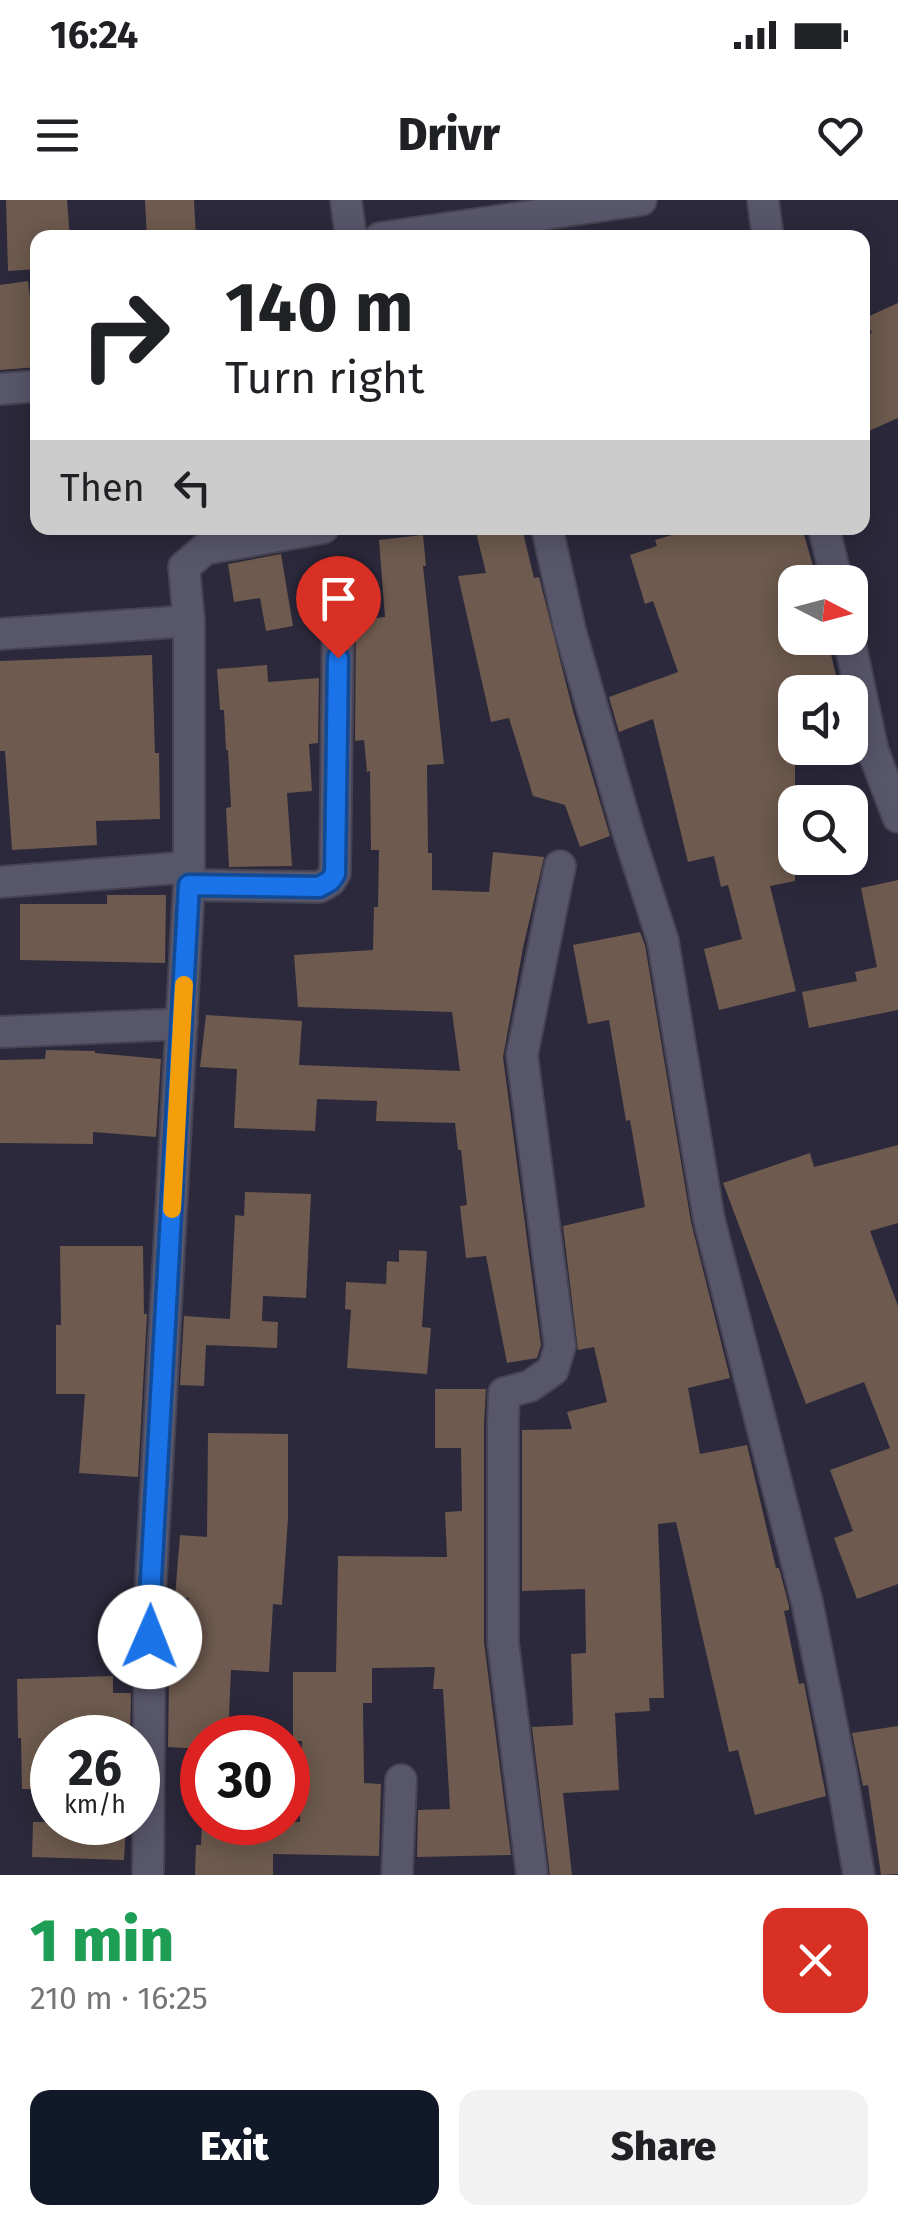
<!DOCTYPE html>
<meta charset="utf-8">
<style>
:root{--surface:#fff;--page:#f2f2f2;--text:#202124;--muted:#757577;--accent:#111827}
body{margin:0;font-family:"Fira Sans",sans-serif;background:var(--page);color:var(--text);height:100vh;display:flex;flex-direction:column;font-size:38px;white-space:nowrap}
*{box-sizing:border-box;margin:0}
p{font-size:32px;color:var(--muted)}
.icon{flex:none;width:55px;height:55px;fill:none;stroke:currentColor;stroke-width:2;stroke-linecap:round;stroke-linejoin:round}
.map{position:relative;height:1675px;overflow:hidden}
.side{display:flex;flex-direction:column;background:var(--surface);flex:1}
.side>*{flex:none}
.banner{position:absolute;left:30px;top:30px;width:840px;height:305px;border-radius:20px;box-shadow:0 5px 25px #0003;background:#fff;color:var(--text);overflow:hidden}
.needle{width:65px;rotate:96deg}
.tools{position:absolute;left:778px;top:365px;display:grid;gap:20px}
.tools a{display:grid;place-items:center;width:90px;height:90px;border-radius:20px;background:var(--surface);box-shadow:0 5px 25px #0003;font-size:50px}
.speed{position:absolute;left:30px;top:1515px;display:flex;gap:20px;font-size:50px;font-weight:700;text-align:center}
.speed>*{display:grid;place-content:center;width:130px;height:130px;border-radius:50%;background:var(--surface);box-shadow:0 5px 25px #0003;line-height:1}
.speed small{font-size:25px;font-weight:400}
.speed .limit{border:15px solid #d22;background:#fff;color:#111}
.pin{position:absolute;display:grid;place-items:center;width:85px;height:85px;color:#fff;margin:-102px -42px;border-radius:50% 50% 50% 0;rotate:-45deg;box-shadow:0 0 10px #0007}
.pin .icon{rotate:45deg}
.me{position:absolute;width:110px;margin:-55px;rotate:1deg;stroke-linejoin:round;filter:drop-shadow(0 0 8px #0008)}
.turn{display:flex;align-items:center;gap:35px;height:210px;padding:0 30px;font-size:45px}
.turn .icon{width:130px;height:130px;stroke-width:2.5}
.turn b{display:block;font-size:70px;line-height:85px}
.then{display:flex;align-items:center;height:95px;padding:0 30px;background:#0003;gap:20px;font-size:38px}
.round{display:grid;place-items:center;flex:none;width:105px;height:105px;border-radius:20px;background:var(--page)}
.headline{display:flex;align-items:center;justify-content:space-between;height:170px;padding:0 30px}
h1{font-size:60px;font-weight:800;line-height:75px;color:#1e9e55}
.cta{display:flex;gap:20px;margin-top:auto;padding:20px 30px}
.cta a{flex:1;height:115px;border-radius:20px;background:var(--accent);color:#fff;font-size:40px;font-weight:800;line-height:115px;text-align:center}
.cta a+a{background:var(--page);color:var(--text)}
.status{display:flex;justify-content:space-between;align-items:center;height:70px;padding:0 50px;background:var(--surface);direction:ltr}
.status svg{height:28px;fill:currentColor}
header{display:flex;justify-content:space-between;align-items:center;height:130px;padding:0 30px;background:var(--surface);font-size:45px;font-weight:800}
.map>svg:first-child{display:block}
.building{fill:#6e5a4e}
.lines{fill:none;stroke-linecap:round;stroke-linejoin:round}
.street-casing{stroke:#464453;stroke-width:34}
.street{stroke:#58566a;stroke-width:30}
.route-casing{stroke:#114b97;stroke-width:25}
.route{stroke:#1a73e8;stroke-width:18}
.slow{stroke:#f59e0b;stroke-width:18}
</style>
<div class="status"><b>16:24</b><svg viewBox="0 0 49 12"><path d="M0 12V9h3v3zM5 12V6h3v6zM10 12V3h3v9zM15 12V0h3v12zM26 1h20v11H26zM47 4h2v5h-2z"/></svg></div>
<header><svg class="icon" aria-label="menu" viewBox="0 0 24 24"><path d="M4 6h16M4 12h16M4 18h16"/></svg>Drivr<svg class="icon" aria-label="heart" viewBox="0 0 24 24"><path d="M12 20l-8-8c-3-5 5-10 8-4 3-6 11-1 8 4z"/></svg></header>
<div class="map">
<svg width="898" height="1675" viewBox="0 0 898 1675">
<rect width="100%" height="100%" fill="#2b293b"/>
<g class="building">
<path d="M 6,0 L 67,0 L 70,38 L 38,38 L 38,69 L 8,71 Z"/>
<path d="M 145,0 L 194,0 L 196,38 L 147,38 Z"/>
<path d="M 28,81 L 38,167 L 0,170 L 0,85 Z"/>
<path d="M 898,103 L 898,218 L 862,234 L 862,137 L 872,133 L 865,118 Z"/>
<path d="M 475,328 L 522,328 L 534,378 L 539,377 L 573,511 L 610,636 L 580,647 L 565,605 L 533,596 L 509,518 L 491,522 L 458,376 L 486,373 Z"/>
<path d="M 695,328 L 802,328 L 816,376 L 795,382 L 795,438 L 827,438 L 840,492 L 795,492 L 795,681 L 770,686 L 796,791 L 719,810 L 704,749 L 742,739 L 728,685 L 721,687 L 714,656 L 688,662 L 653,519 L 619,532 L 609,497 L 678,472 L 653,401 L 645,404 L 630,355 L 657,346 L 655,340 Z"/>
<path d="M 423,335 L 426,366 L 423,366 L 444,564 L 427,565 L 428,653 L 432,653 L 432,690 L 489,692 L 493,652 L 544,657 L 523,748 L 503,857 L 541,1145 L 537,1158 L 507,1163 L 486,1056 L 466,1058 L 460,1006 L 467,1005 L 461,950 L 458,950 L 455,923 L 376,921 L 377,901 L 317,899 L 315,931 L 234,928 L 237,869 L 200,867 L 206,815 L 302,821 L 299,865 L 460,871 L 452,812 L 298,807 L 294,755 L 373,750 L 374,707 L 378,707 L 379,650 L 371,650 L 370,571 L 367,572 L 364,540 L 355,541 L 356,420 L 385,417 L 379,340 Z"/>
<path d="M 281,354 L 293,426 L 266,431 L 260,398 L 234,402 L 228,364 Z"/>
<path d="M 152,455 L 155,553 L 159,553 L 160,619 L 96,621 L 97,645 L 12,650 L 5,551 L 0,551 L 0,461 Z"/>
<path d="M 267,465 L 268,482 L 319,478 L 318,543 L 309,544 L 312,591 L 287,593 L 292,666 L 229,667 L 226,608 L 231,607 L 228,550 L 226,550 L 224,510 L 220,510 L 217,469 Z"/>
<path d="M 898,680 L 898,810 L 809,828 L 802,792 L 857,781 L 855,772 L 877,767 L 861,688 Z"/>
<path d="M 107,695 L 166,695 L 165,763 L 20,760 L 20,704 L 107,704 Z"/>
<path d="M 640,732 L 645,745 L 691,1022 L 730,1178 L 688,1188 L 700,1254 L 747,1245 L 776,1368 L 779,1368 L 789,1406 L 789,1410 L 784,1411 L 799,1484 L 804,1483 L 826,1596 L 755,1615 L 738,1550 L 729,1552 L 676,1322 L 658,1324 L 664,1498 L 649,1498 L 650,1511 L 615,1513 L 619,1590 L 563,1593 L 572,1675 L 550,1675 L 532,1527 L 573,1525 L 571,1454 L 586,1453 L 585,1389 L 522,1391 L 522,1230 L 572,1229 L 567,1212 L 607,1202 L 594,1147 L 578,1150 L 563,1026 L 645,1007 L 630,920 L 626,921 L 609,820 L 588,824 L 573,745 Z"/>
<path d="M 46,850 L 95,851 L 95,853 L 161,859 L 156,937 L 93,932 L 93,944 L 0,943 L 0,860 L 45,859 Z"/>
<path d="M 898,945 L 898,1023 L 870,1031 L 898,1106 L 898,1384 L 857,1399 L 834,1338 L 853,1331 L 830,1270 L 890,1248 L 864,1182 L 806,1204 L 723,983 L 810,953 L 814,967 Z"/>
<path d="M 245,992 L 311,994 L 306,1098 L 263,1096 L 262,1121 L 278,1122 L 277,1148 L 206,1145 L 204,1186 L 180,1185 L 184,1116 L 230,1119 L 235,1015 L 244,1016 Z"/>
<path d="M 60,1046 L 143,1046 L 144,1114 L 147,1114 L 138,1277 L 79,1273 L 85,1194 L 56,1194 L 56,1125 L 61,1125 Z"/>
<path d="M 399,1050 L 427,1051 L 422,1127 L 431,1128 L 427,1174 L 347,1168 L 351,1110 L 345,1109 L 346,1082 L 386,1084 L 387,1061 L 399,1062 Z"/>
<path d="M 435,1189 L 486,1189 L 484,1223 L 484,1442 L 511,1655 L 417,1657 L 418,1610 L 450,1609 L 443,1489 L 433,1489 L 435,1467 L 372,1468 L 372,1503 L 363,1503 L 364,1583 L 381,1584 L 379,1656 L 273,1654 L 273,1675 L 195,1675 L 196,1645 L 201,1645 L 202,1622 L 300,1622 L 302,1541 L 293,1541 L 293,1472 L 336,1472 L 338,1356 L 447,1357 L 445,1312 L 462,1311 L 461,1248 L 435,1248 Z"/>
<path d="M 208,1233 L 288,1234 L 288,1319 L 282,1405 L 273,1404 L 269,1472 L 231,1470 L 228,1538 L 202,1538 L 202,1549 L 168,1547 L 169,1478 L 183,1479 L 189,1398 L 175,1397 L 180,1335 L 207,1337 Z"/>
<path d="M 113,1476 L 113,1493 L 131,1493 L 130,1538 L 52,1538 L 52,1589 L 22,1589 L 21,1538 L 18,1538 L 17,1479 Z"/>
<path d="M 898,1526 L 898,1674 L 881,1675 L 868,1585 L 863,1586 L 852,1533 Z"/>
<path d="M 33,1622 L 126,1622 L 124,1660 L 32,1657 Z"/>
</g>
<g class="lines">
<g class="street-casing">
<g id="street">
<path d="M 346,0 L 351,38"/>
<path d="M 763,0 L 768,38"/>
<path d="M 380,38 L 641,0"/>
<path d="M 0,189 L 38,186"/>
<path d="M 547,328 L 570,430 L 628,632 L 663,741 L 709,1019 L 807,1402 L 841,1571 L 859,1675"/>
<path d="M 824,328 L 837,382"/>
<path d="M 0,434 L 189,421"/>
<path d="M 849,438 L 873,551 L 898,617"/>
<path d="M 0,682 L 189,667"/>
<path d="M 189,685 L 319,687 L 330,681 L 335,673 L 338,422"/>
<path d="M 0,832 L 182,824"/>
<path d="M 148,1675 L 150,1397 L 189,685 L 189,421 L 184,367 L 205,349 L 323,328"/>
<path d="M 397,1675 L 401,1580"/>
<path d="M 532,1675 L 503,1442 L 503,1224 L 504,1193 L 530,1186 L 553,1170 L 560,1146 L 522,855 L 560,666"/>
</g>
</g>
<use href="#street" class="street"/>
</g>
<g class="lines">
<g class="route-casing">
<path id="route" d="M 150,1437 L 150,1398 L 189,685 L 319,687 L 330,681 L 335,674 L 338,458"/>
</g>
<use href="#route" class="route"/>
<path class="slow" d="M 172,1009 L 184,785"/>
</g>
</svg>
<div class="tools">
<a><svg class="needle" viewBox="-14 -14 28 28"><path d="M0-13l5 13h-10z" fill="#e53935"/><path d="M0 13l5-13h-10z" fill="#757577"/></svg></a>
<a><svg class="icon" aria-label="sound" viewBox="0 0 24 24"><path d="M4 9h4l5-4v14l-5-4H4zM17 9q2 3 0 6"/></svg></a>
<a><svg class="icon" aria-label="search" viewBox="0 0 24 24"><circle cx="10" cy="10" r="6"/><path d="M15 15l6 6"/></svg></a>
</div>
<div class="speed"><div>26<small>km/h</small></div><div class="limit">30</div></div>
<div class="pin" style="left:338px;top:458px;background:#d93025"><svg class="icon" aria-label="arrive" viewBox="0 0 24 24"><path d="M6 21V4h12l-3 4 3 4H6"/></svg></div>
<svg class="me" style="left:150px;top:1437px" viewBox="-20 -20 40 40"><circle r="19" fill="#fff"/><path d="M0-13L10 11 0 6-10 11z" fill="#1a73e8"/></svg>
<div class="banner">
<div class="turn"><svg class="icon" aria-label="right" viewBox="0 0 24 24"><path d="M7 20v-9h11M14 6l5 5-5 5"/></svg><div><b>140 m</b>Turn right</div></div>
<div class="then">Then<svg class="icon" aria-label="left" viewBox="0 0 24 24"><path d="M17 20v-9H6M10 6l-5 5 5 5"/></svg></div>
</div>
</div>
<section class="side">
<div class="headline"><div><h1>1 min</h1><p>210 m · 16:25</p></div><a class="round" style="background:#d93025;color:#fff"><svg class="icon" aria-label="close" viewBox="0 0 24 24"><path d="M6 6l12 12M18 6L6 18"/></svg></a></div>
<div class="cta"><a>Exit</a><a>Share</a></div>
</section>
